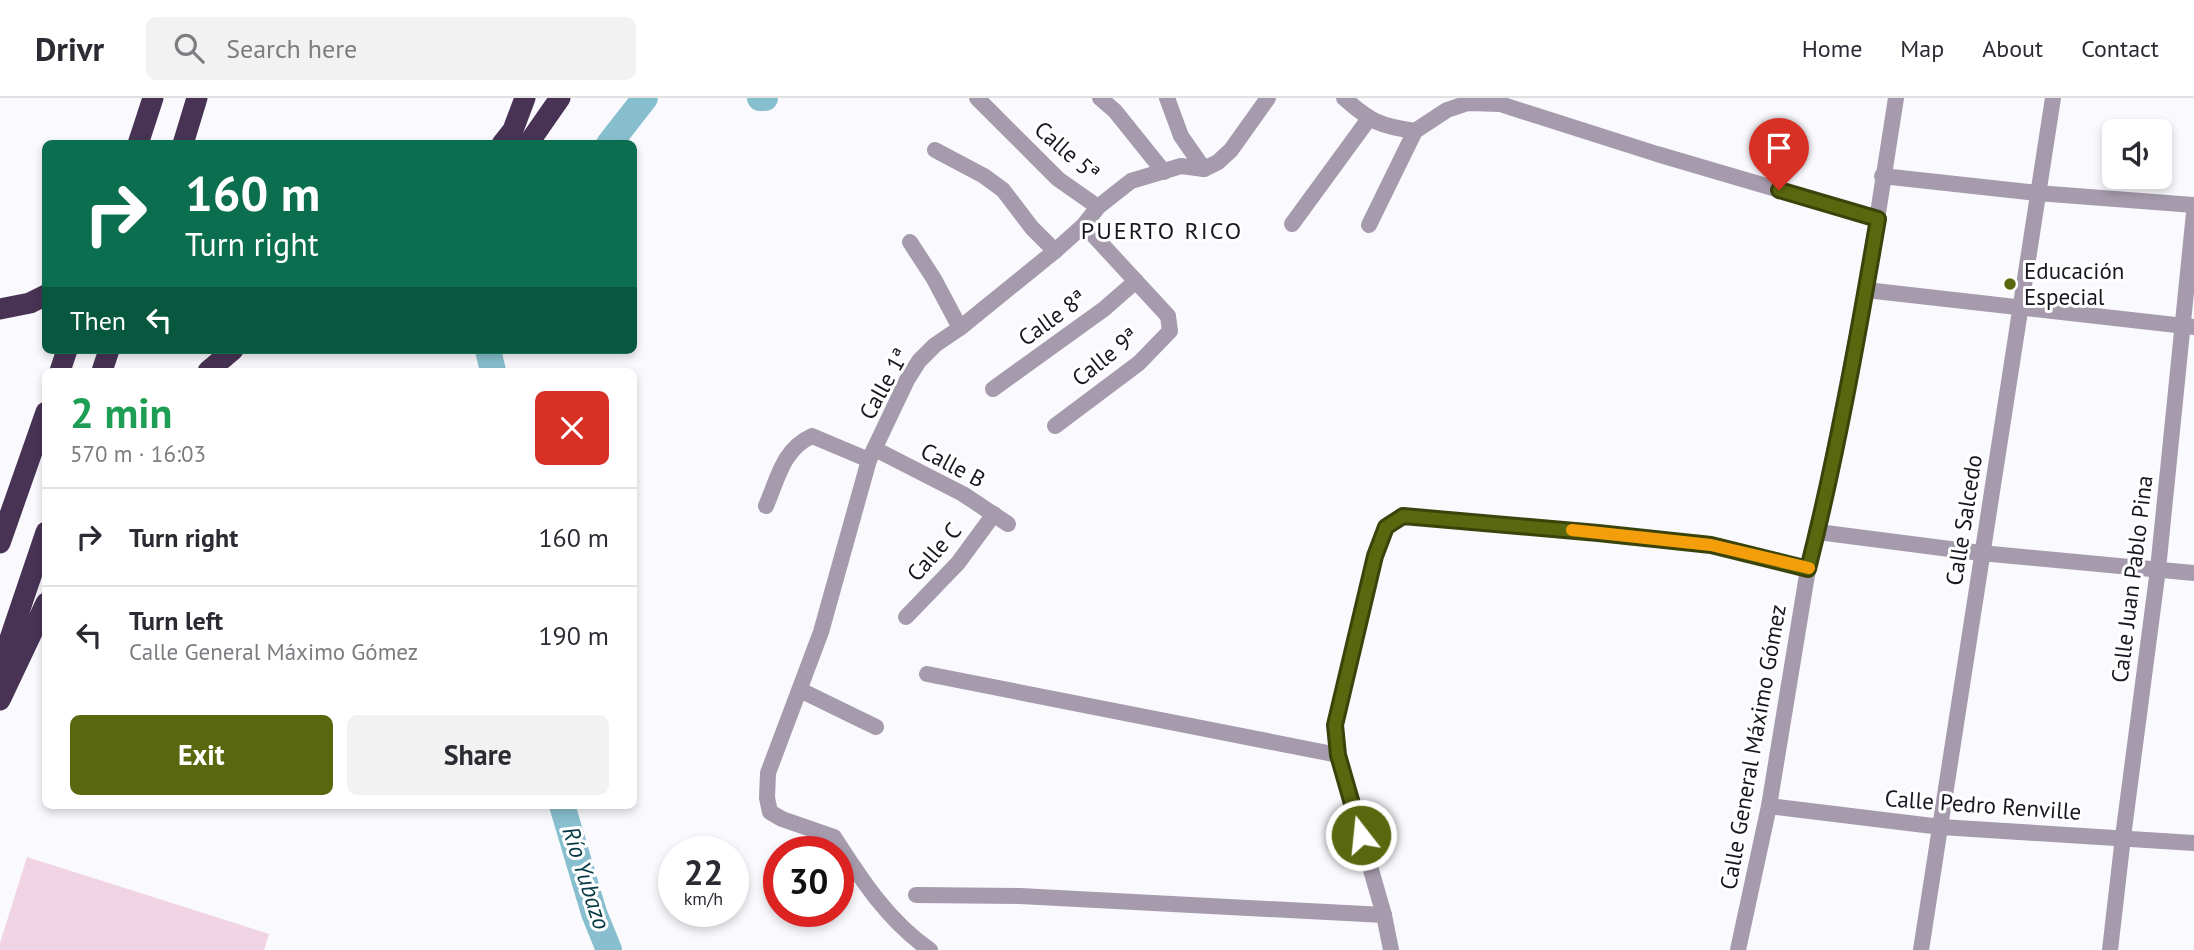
<!DOCTYPE html>
<meta charset="utf-8">
<style>
:root{--surface:#fff;--page:#f2f2f3;--text:#2b2b33;--muted:#7c7c81;--line:#e1e1e2;--accent:#59670e}
body{margin:0;font-family:"PT Sans",sans-serif;background:var(--page);color:var(--text);height:100vh;display:flex;flex-direction:column;font-size:26px;white-space:nowrap}
*{box-sizing:border-box;margin:0}
p{font-size:23px;color:var(--muted)}
.icon{flex:none;width:38px;height:38px;fill:none;stroke:currentColor;stroke-width:2;stroke-linecap:round;stroke-linejoin:round}
.map{position:relative;flex:1;overflow:hidden}
.panel{position:absolute;left:42px;top:270px;width:595px;height:441px;display:flex;flex-direction:column;background:var(--surface);border-radius:10px;box-shadow:0 4px 10px #0003}
.panel>*{flex:none}
.banner{position:absolute;left:42px;top:42px;width:595px;height:214px;border-radius:10px;box-shadow:0 4px 10px #0003;background:#0b6e4f;color:#fff;overflow:hidden}
.fabs{position:absolute;left:2102px;top:21px;display:grid;gap:14px}
.fabs a{display:grid;place-items:center;width:70px;height:70px;border-radius:10px;background:var(--surface);box-shadow:0 4px 10px #0003;font-size:35px}
.speed{position:absolute;left:658px;top:738px;display:flex;gap:14px;font-size:35px;font-weight:700;text-align:center}
.speed>*{display:grid;place-content:center;width:91px;height:91px;border-radius:50%;background:var(--surface);box-shadow:0 4px 10px #0003;line-height:1}
.speed small{font-size:18px;font-weight:400}
.speed .limit{border:10px solid #d22;background:#fff;color:#111}
.pin{position:absolute;display:grid;place-items:center;width:60px;height:60px;color:#fff;margin:-72px -30px;border-radius:50% 50% 50% 0;rotate:-45deg;box-shadow:0 0 7px #0007}
.pin .icon{rotate:45deg}
.me{position:absolute;width:77px;margin:-38px;rotate:344deg;stroke-linejoin:round;filter:drop-shadow(0 0 5px #0008)}
.turn{display:flex;align-items:center;gap:24px;height:147px;padding:0 28px;font-size:32px}
.turn .icon{width:91px;height:91px;stroke-width:2.5}
.turn b{display:block;font-size:49px;line-height:60px}
.then{display:flex;align-items:center;height:66px;padding:0 28px;background:#0003;gap:14px;font-size:26px}
.round{display:grid;place-items:center;flex:none;width:74px;height:74px;border-radius:10px;background:var(--page)}
.headline{display:flex;align-items:center;justify-content:space-between;height:119px;padding:0 28px}
h1{font-size:42px;font-weight:700;line-height:52px;color:#1e9e55}
.action{display:flex;gap:14px;margin-top:auto;padding:14px 28px}
.action a{flex:1;height:80px;border-radius:10px;background:var(--accent);color:#fff;font-size:28px;font-weight:700;line-height:80px;text-align:center}
.action a+a{background:var(--page);color:var(--text)}
ul{padding:0;list-style:none}
li{display:flex;align-items:center;gap:21px;height:98px;padding:0 28px;border-top:2px solid var(--line)}
li div{flex:1}
li b{display:block;font-size:26px}
li em{font-style:normal}
header{display:flex;align-items:center;gap:42px;box-sizing:border-box;height:98px;padding:0 35px;background:var(--surface);border-bottom:2px solid var(--line)}
header strong{font-size:33px}
nav{display:flex;gap:38px;margin-inline-start:auto;font-size:24px}
.search{width:490px;height:63px;background:var(--page);display:flex;align-items:center;gap:18px;box-sizing:border-box;padding:0 24px;border-radius:10px;color:var(--muted);font-size:26px}
.map>svg:first-child{display:block}
.green{fill:#f1d4e3}
.lines{fill:none;stroke-linecap:round;stroke-linejoin:round}
.river{stroke:#88bfce;stroke-width:26}
.minor{stroke:#a59bac;stroke-width:16}
.highway{stroke:#483354;stroke-width:21}
.route-casing{stroke:#3a4309;stroke-width:18}
.route{stroke:#59670e;stroke-width:12}
.slow{stroke:#f59e0b;stroke-width:12}
.poi-dot{fill:#59670e;stroke:#fff;stroke-width:2.5}
.labels{text-anchor:middle;stroke-width:6;stroke-linejoin:round;paint-order:stroke}
.street-label{font-size:23px;fill:#181820;stroke:#fff}
.poi-label{font-size:23px;fill:#181820;stroke:#fff;text-anchor:start}
.neighbourhood-label{font-size:24px;letter-spacing:2px;fill:#181820;stroke:#fff}
.water-label{font-size:24px;font-style:italic;fill:#063b46;stroke:#fff}
</style>
<header>
<strong>Drivr</strong>
<div class="search"><svg class="icon" aria-label="search" viewBox="0 0 24 24"><circle cx="10" cy="10" r="6"/><path d="M15 15l6 6"/></svg>Search here</div>
<nav><a>Home</a><a>Map</a><a>About</a><a>Contact</a></nav>
</header>
<div class="map">
<svg width="2194" height="852" viewBox="0 0 2194 852">
<rect width="100%" height="100%" fill="#f9f9fe"/>
<path class="green" d="M 27,759 L 269,836 L 264,852 L 0,852 L 0,845 Z"/>
<g class="lines">
<g class="river">
<path d="M 760,0 L 765,0"/>
<path d="M 609,46 L 645,0"/>
<path d="M 488,252 L 493,273"/>
<path d="M 562,707 L 594,815 L 609,852"/>
</g>
<g class="minor">
<path d="M 977,0 L 1058,81 L 1098,109"/>
<path d="M 1100,0 L 1115,13 L 1164,74"/>
<path d="M 1167,0 L 1181,38 L 1204,71"/>
<path d="M 1344,0 C 1371,24 1380,28 1415,33 L 1447,12 L 1468,5 L 1500,6 L 1657,56 L 1878,121"/>
<path d="M 935,52 L 984,78 L 1003,92 L 1032,130 L 1055,153"/>
<path d="M 1882,78 L 2037,95 L 2194,107"/>
<path d="M 1292,126 L 1368,22"/>
<path d="M 1369,127 L 1415,33"/>
<path d="M 910,144 L 934,181 L 960,230"/>
<path d="M 1866,192 L 2194,229"/>
<path d="M 993,291 L 1104,211 L 1136,183"/>
<path d="M 1055,328 L 1139,265 L 1170,233 L 1168,218 L 1084,127"/>
<path d="M 875,351 L 963,396 L 1008,426"/>
<path d="M 766,408 C 778,380 783,351 812,338 L 869,362"/>
<path d="M 1818,434 L 1981,455 L 2194,475"/>
<path d="M 906,519 L 958,465 L 994,416"/>
<path d="M 927,576 L 1338,657"/>
<path d="M 800,592 L 876,629"/>
<path d="M 1769,708 L 1941,729 L 2194,745"/>
<path d="M 916,797 L 1020,798 L 1384,817"/>
<path d="M 930,852 C 888,823 861,781 834,739 L 782,721 L 770,714 L 767,700 L 768,675 L 821,534 L 869,362 L 907,282 L 919,263 L 935,247 L 960,230 L 1055,153 L 1084,127 L 1098,109 L 1131,83 L 1181,68 L 1204,71 L 1218,64 L 1231,52 L 1268,0"/>
<path d="M 1391,852 L 1384,817 L 1338,657 L 1335,627 L 1375,458 L 1386,429 L 1403,418 L 1598,435 L 1711,447 L 1808,471"/>
<path d="M 1738,852 L 1769,708 L 1808,471 L 1818,434 L 1866,192 L 1896,0"/>
<path d="M 1921,852 L 2053,0"/>
<path d="M 2110,852 L 2123,739 L 2158,471 L 2194,115"/>
</g>
<g class="highway">
<path d="M 138,46 L 153,0"/>
<path d="M 183,46 L 197,0"/>
<path d="M 502,46 L 513,32 L 525,0"/>
<path d="M 528,46 L 560,0"/>
<path d="M 0,211 L 30,205 L 46,197"/>
<path d="M 60,273 L 67,252"/>
<path d="M 102,273 L 109,252"/>
<path d="M 208,273 L 233,252"/>
<path d="M 0,445 L 46,314"/>
<path d="M 0,570 L 46,434"/>
<path d="M 0,602 L 46,505"/>
</g>
</g>
<g class="lines">
<g class="route-casing">
<path id="route" d="M 1361,737 L 1338,657 L 1335,627 L 1375,458 L 1386,429 L 1403,418 L 1598,435 L 1711,447 L 1808,471 C 1837,356 1858,238 1878,121 L 1779,92"/>
</g>
<use href="#route" class="route"/>
<path class="slow" d="M 1572,432 L 1711,447 L 1809,470"/>
</g>
<circle class="poi-dot" cx="2010" cy="186" r="7"/>
<g class="labels">
<g class="street-label">
<text transform="translate(1067 53) rotate(41)" y="8">Calle 5ª</text>
<text transform="translate(1052 220) rotate(-36)" y="8">Calle 8ª</text>
<text transform="translate(1105 259) rotate(-39)" y="8">Calle 9ª</text>
<text transform="translate(884 286) rotate(-61)" y="8">Calle 1ª</text>
<text transform="translate(953 367) rotate(28)" y="8">Calle B</text>
<text transform="translate(1964 422) rotate(-81)" y="8">Calle Salcedo</text>
<text transform="translate(934 454) rotate(-49)" y="8">Calle C</text>
<text transform="translate(2132 481) rotate(-83)" y="8">Calle Juan Pablo Pina</text>
<text transform="translate(1753 649) rotate(-80)" y="8">Calle General Máximo Gómez</text>
<text transform="translate(1983 707) rotate(4)" y="8">Calle Pedro Renville</text>
</g>
<g class="poi-label">
<text x="2024" y="181">Educación<tspan x="2024" dy="26">Especial</tspan></text>
</g>
<g class="neighbourhood-label">
<text x="1162" y="141">PUERTO RICO</text>
</g>
<g class="water-label">
<text transform="translate(586 780) rotate(72)" y="8">Río Yubazo</text>
</g>
</g>
</svg>
<div class="fabs">
<a><svg class="icon" aria-label="sound" viewBox="0 0 24 24"><path d="M4 9h4l5-4v14l-5-4H4zM17 9q2 3 0 6"/></svg></a>
</div>
<div class="speed"><div>22<small>km/h</small></div><div class="limit">30</div></div>
<div class="pin" style="left:1779px;top:92px;background:#d93025"><svg class="icon" aria-label="arrive" viewBox="0 0 24 24"><path d="M6 21V4h12l-3 4 3 4H6"/></svg></div>
<svg class="me" style="left:1361px;top:737px" viewBox="-20 -20 40 40"><circle r="17" fill="#59670e" stroke="#fff" stroke-width="3"/><path d="M0-11L8 9 0 5-8 9z" fill="#fff"/></svg>
<div class="banner">
<div class="turn"><svg class="icon" aria-label="right" viewBox="0 0 24 24"><path d="M7 20v-9h11M14 6l5 5-5 5"/></svg><div><b>160 m</b>Turn right</div></div>
<div class="then">Then<svg class="icon" aria-label="left" viewBox="0 0 24 24"><path d="M17 20v-9H6M10 6l-5 5 5 5"/></svg></div>
</div>
<section class="panel">
<div class="headline"><div><h1>2 min</h1><p>570 m · 16:03</p></div><a class="round" style="background:#d93025;color:#fff"><svg class="icon" aria-label="close" viewBox="0 0 24 24"><path d="M6 6l12 12M18 6L6 18"/></svg></a></div>
<ul>
<li><svg class="icon" aria-label="right" viewBox="0 0 24 24"><path d="M7 20v-9h11M14 6l5 5-5 5"/></svg><div><b>Turn right</b></div><em>160 m</em></li>
<li><svg class="icon" aria-label="left" viewBox="0 0 24 24"><path d="M17 20v-9H6M10 6l-5 5 5 5"/></svg><div><b>Turn left</b><p>Calle General Máximo Gómez</p></div><em>190 m</em></li>
</ul>
<div class="action"><a>Exit</a><a>Share</a></div>
</section>
</div>
